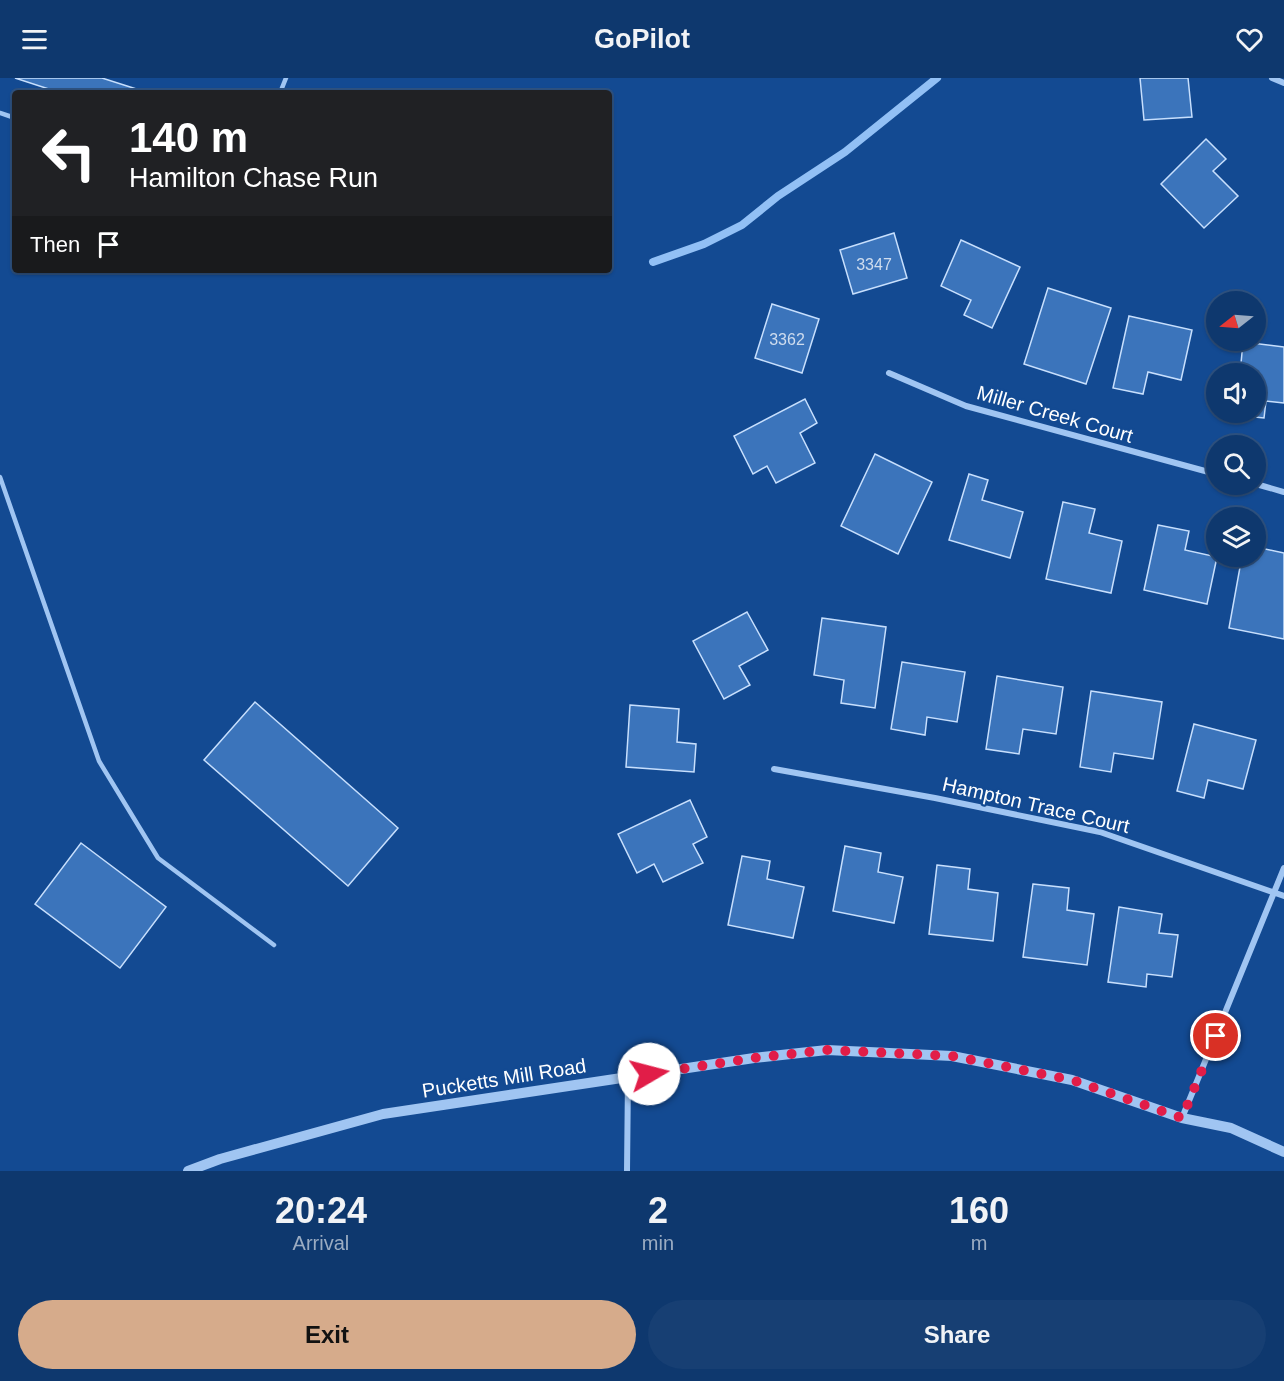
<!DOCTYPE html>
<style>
:root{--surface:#0e386e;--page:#173f73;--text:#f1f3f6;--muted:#9bacc2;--line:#2e5281;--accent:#d6ab8b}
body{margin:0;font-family:Helvetica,sans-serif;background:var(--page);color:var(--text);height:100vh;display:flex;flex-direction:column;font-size:22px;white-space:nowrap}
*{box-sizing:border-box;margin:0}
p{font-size:20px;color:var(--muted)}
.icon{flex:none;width:33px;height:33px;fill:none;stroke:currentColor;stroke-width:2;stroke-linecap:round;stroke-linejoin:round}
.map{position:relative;height:1093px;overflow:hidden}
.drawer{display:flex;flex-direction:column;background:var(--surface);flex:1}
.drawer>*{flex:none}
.guide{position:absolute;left:12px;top:12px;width:600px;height:183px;border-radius:6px;box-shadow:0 2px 4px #0004,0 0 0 2px var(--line);background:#202124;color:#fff;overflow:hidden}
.needle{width:39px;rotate:253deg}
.buttons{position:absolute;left:1206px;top:213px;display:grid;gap:12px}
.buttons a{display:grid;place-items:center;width:60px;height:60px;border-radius:50%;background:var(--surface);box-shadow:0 2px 4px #0004,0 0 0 2px var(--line);font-size:30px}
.pin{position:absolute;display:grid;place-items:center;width:51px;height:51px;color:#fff;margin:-26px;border:3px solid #fff;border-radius:50%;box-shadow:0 2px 6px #0007}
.me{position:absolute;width:66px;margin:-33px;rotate:82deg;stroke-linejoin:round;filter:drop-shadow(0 0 4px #0008)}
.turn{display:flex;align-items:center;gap:21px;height:126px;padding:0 18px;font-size:27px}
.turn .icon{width:78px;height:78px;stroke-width:2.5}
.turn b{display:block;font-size:42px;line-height:51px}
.then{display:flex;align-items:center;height:57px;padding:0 18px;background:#0003;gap:12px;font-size:22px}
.eta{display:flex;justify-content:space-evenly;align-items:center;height:102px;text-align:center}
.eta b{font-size:36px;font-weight:800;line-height:42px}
.cta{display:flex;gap:12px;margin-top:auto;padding:12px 18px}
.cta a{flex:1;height:69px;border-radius:36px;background:var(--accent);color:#111;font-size:24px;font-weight:800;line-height:69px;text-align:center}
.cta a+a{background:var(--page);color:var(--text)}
header{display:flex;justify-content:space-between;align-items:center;height:78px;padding:0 18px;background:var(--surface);font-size:27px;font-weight:800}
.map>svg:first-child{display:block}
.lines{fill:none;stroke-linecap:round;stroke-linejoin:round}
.stream{stroke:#92c0f5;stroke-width:8}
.building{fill:#3b74bb;stroke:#c7dffd;stroke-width:1.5}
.service{stroke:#a0c5f2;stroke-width:4.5}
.minor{stroke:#a0c5f2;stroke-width:6}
.tertiary{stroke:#a0c5f2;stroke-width:10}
.route{stroke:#e11d48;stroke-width:10;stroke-dasharray:0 18}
.labels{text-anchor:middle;stroke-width:4.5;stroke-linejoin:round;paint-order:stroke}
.number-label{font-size:16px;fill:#cedcee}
.street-label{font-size:20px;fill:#fff;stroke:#134a92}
</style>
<header><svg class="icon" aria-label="menu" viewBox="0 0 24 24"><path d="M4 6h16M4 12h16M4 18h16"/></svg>GoPilot<svg class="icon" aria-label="heart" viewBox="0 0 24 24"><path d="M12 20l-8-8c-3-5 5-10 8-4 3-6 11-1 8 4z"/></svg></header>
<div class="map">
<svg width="1284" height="1093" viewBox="0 0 1284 1093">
<rect width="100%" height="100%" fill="#134a92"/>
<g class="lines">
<path class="stream" d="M 653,184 L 704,166 L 742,147 L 778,118 L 845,74 L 937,0"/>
</g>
<g class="building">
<path d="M 15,0 L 102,0 L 149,15 L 61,15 Z"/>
<path d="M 1140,0 L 1188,0 L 1192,39 L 1144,42 Z"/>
<path d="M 1206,61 L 1226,81 L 1213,93 L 1238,118 L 1204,150 L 1161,106 Z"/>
<path d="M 894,155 L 907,200 L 853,216 L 840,172 Z"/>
<path d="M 961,162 L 1020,189 L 992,250 L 964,237 L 971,222 L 941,208 Z"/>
<path d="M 1048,210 L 1111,230 L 1086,306 L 1024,286 Z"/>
<path d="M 772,226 L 819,241 L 802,295 L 755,280 Z"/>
<path d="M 1129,238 L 1192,252 L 1181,302 L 1148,294 L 1143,316 L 1113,310 Z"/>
<path d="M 1243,264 L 1284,269 L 1284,325 L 1266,323 L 1264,340 L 1235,337 L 1235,334 L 1256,334 L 1256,296 L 1240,296 Z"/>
<path d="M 805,321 L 817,345 L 800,355 L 815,385 L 776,405 L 767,388 L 753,396 L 734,358 Z"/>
<path d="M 875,376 L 932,404 L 898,476 L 841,448 Z"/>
<path d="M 969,396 L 988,402 L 982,422 L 1023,434 L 1010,480 L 949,462 Z"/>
<path d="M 1063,424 L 1095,431 L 1089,455 L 1122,463 L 1111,515 L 1046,501 Z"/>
<path d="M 1158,447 L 1189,453 L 1185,472 L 1217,479 L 1207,526 L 1144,512 Z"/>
<path d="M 1256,469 L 1284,475 L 1284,561 L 1229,550 L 1242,478 L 1256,478 Z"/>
<path d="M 747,534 L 768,572 L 739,588 L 750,607 L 724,621 L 693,563 Z"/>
<path d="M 822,540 L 886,549 L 875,630 L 841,625 L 844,602 L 814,597 Z"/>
<path d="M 902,584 L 965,594 L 957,644 L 927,639 L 925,657 L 891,651 Z"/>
<path d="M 997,598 L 1063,609 L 1056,656 L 1023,651 L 1019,676 L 986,671 Z"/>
<path d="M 1091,613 L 1162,624 L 1153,681 L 1114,675 L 1111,694 L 1080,689 Z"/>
<path d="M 255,624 L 398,750 L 348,808 L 204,682 Z"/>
<path d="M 630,627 L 679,631 L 677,664 L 696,666 L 694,694 L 626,689 Z"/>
<path d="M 1194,646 L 1256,662 L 1243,711 L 1208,702 L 1204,720 L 1177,713 Z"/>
<path d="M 690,722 L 707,759 L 693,766 L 703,785 L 663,804 L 654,786 L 637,795 L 618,756 Z"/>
<path d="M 81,765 L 166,829 L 120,890 L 35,826 Z"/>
<path d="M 845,768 L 881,775 L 878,794 L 903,799 L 894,845 L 833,833 Z"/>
<path d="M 742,778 L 770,783 L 767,801 L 804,809 L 793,860 L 728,847 Z"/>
<path d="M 937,787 L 970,791 L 968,811 L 998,815 L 993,863 L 929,856 Z"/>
<path d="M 1033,806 L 1069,810 L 1067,832 L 1094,836 L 1087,887 L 1023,879 Z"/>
<path d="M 1119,829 L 1162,836 L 1159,855 L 1178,857 L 1172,899 L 1147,896 L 1146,909 L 1108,904 Z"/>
</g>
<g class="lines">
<g class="service">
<path d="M 280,15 L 286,0"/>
<path d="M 0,35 L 15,40"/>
<path d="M 0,399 L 99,683 L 158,780 L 274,867"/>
</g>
<g class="minor">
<path d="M 1272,0 L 1284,5"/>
<path d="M 889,295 L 966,328 L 1216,396"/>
<path d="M 1256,406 L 1284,414"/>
<path d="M 774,691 L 935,720 L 1100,754 L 1284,818"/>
<path d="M 1182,1040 L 1284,790"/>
<path d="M 627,1093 L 628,999"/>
</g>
<path class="tertiary" d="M 188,1093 L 220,1081 L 383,1036 L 754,980 L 827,972 L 952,978 L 1072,1002 L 1182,1040 L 1231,1050 L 1284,1074"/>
</g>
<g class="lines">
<path class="route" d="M 649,996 L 754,980 L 827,972 L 952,978 L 1072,1002 L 1182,1040 L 1216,958"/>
</g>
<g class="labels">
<g class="number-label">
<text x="874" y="192">3347</text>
<text x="787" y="267">3362</text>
</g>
<g class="street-label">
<text transform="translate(1055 336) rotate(16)" y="7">Miller Creek Court</text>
<text transform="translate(1036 727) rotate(13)" y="7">Hampton Trace Court</text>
<text transform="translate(504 1000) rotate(-9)" y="7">Pucketts Mill Road</text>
</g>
</g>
</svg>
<div class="buttons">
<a><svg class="needle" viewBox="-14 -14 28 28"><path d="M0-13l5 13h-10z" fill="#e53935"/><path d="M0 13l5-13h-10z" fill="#9bacc2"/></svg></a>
<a><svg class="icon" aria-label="sound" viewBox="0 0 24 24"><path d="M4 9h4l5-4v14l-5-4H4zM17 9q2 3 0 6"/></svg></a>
<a><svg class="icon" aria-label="search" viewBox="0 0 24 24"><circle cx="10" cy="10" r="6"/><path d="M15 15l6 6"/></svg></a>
<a><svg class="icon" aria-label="layers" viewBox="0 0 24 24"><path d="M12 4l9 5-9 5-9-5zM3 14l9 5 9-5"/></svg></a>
</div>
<div class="pin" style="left:1216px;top:958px;background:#d93025"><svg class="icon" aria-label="arrive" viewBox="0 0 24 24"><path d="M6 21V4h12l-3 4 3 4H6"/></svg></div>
<svg class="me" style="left:649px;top:996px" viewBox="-20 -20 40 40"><circle r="19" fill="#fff"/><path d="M0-13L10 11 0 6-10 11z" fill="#e11d48"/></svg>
<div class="guide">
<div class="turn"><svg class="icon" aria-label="left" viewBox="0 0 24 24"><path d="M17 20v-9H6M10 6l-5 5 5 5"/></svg><div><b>140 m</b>Hamilton Chase Run</div></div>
<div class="then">Then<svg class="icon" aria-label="arrive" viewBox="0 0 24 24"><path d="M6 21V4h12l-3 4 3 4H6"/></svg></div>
</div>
</div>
<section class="drawer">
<div class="eta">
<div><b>20:24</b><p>Arrival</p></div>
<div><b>2</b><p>min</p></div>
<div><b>160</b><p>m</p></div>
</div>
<div class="cta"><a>Exit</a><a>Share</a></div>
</section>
